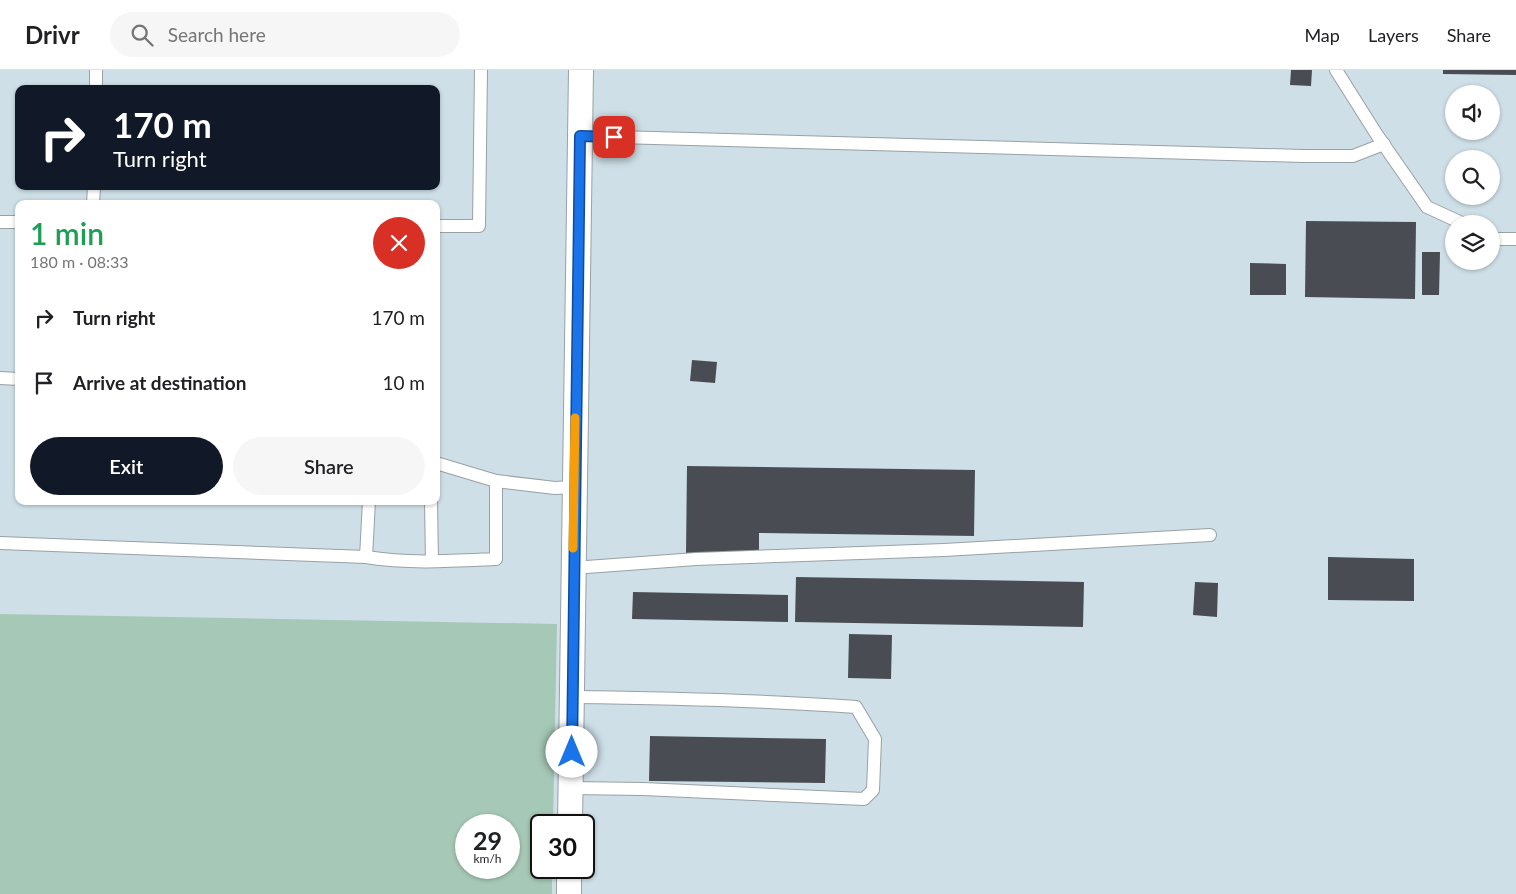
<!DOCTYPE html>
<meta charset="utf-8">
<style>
:root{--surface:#fff;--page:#f6f6f6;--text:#202124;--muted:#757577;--line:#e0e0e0;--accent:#111827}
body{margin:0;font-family:Lato,sans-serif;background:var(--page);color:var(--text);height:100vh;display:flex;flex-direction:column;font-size:19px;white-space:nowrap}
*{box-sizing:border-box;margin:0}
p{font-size:16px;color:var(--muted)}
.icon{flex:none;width:28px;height:28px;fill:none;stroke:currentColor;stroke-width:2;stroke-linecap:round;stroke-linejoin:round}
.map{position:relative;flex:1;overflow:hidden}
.sheet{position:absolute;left:15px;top:130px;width:425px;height:305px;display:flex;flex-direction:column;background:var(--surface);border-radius:10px;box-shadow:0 1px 4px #0004}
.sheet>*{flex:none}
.hud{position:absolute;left:15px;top:15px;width:425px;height:105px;border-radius:10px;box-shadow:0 1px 4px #0004;background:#111827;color:#fff;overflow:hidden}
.tools{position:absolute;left:1445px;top:15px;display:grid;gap:10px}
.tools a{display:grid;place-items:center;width:55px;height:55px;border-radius:50%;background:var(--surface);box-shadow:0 1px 4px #0004;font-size:25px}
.speed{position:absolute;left:455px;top:744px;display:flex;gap:10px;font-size:25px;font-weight:700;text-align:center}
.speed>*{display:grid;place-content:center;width:65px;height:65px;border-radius:50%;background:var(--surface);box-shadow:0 1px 4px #0004;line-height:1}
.speed small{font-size:12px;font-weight:400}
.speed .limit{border:2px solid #111;border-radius:8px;background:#fff;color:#111}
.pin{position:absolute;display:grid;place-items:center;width:42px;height:42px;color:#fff;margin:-21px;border-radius:10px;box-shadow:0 2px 8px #0006}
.me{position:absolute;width:55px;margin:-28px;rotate:0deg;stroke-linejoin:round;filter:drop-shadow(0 0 4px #0008)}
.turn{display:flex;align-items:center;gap:18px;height:105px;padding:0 15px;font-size:22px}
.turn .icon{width:65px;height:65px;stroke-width:2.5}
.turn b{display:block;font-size:35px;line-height:42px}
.round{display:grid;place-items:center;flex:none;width:52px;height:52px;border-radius:26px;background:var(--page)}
.headline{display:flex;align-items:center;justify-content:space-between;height:85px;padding:0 15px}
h1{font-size:30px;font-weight:600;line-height:38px;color:#1e9e55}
.primary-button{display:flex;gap:10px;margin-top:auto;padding:10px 15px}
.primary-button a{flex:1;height:58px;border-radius:30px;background:var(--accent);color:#fff;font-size:20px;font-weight:600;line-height:58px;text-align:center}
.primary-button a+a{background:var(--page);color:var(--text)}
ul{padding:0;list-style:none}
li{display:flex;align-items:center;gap:15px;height:65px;padding:0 15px}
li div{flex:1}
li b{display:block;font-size:19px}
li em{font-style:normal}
header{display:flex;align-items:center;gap:30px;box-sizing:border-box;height:70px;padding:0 25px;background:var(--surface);border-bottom:1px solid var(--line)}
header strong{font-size:24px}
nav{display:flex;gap:28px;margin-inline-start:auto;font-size:18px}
.search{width:350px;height:45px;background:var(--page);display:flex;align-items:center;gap:12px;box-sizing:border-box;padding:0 18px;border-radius:28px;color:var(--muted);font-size:19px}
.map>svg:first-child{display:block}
.built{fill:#cedfe7;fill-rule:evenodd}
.green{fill:#a6c8b6;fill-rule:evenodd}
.building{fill:#494d53}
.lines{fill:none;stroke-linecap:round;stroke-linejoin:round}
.lane-casing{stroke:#98a1a4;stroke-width:14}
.street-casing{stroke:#98a1a4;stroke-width:26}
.lane{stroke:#fff;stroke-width:12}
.street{stroke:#fff;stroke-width:24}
.route-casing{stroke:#114b97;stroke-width:12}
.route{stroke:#1a73e8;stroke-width:9}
.slow{stroke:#f59e0b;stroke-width:9}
</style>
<header>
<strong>Drivr</strong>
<div class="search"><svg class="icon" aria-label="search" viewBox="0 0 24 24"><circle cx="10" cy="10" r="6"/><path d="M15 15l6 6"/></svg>Search here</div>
<nav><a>Map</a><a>Layers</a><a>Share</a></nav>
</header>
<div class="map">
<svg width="1516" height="824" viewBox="0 0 1516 824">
<rect width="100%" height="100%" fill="#e2ebef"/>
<path class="built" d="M 0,0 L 1516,0 L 1516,824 L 0,824 ZM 19,19 L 436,19 L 436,116 L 19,116 ZM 1454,24 L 1491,24 L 1491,61 L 1454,61 ZM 1454,89 L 1491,89 L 1491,126 L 1454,126 ZM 19,134 L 436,134 L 436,431 L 19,431 ZM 1454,154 L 1491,154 L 1491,191 L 1454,191 ZM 466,755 L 509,755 L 509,798 L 466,798 ZM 541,755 L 584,755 L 584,798 L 541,798 Z"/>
<path class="green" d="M 0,544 L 557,554 L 553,755 L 541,755 L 541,798 L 552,798 L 552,824 L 0,824 ZM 466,755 L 509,755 L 509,798 L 466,798 Z"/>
<g class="building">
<path d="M 1291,0 L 1312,0 L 1311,16 L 1290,15 Z"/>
<path d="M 1443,0 L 1516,0 L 1516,5 L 1443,4 Z"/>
<path d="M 1306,151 L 1416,152 L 1415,229 L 1305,227 Z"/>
<path d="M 1422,182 L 1440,182 L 1439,225 L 1422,225 Z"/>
<path d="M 1250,193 L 1286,194 L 1286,225 L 1250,225 Z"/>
<path d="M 692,290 L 717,292 L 715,313 L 690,311 Z"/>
<path d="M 687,396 L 975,400 L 974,466 L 759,463 L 759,484 L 686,483 Z"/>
<path d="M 1328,487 L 1414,489 L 1414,531 L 1328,530 Z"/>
<path d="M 796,507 L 1084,512 L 1083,557 L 795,552 Z"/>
<path d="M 1195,512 L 1218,513 L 1217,547 L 1193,545 Z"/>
<path d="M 633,522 L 788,525 L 788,552 L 632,549 Z"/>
<path d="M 849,564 L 892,565 L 891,609 L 848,608 Z"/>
<path d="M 650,666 L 826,669 L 825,713 L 649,711 Z"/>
</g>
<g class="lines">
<g class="lane-casing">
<g id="lane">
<path d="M 1336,0 L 1377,65 L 1427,137 L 1464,154"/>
<path d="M 96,19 L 96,0"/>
<path d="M 580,66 L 1303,86 L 1353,86 L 1384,74"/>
<path d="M 93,134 L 94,116"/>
<path d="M 0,152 L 19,152"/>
<path d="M 436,156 L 479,156 L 481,0"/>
<path d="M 1491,167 L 1497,169 L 1516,169"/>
<path d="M 0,308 L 19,309"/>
<path d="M 436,393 L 496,411 L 555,418 L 574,417"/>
<path d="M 431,431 L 432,491"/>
<path d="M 0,473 L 366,487 L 369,431"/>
<path d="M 366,487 C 410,494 452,491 496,489 L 496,411"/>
<path d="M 573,498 L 696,489 L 944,480 L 1210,465"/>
<path d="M 571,718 L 643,719 L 864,729 L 873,720 L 875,669 L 856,637 C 761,630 667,628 572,627"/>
</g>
</g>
<g class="street-casing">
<g id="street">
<path d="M 570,755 L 581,0"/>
<path d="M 569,824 L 569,798"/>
</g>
</g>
<use href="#lane" class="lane"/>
<use href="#street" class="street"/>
</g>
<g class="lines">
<g class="route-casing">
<path id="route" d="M 572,682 L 580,66 L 614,67"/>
</g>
<use href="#route" class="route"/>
<path class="slow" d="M 573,478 L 575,348"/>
</g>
</svg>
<div class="tools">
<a><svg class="icon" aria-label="sound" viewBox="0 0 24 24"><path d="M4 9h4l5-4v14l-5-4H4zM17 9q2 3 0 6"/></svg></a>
<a><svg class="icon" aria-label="search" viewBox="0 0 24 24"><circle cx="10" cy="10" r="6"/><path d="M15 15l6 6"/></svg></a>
<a><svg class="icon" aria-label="layers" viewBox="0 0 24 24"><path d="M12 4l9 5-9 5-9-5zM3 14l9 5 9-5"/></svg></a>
</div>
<div class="speed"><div>29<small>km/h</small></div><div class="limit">30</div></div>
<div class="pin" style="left:614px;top:67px;background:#d93025"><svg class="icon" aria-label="arrive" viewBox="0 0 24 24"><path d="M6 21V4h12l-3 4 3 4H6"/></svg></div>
<svg class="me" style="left:572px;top:682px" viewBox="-20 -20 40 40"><circle r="19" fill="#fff"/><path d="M0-13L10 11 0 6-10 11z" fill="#1a73e8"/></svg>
<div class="hud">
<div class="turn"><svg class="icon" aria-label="right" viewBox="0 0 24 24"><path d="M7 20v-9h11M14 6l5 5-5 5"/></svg><div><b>170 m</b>Turn right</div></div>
</div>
<section class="sheet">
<div class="headline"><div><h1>1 min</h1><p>180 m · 08:33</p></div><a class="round" style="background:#d93025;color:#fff"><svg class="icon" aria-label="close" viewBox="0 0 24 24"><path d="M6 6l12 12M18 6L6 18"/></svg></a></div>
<ul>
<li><svg class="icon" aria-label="right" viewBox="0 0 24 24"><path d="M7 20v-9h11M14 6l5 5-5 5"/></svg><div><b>Turn right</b></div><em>170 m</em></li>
<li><svg class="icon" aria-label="arrive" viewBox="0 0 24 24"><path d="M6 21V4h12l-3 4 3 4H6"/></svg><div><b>Arrive at destination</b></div><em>10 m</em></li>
</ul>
<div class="primary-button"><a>Exit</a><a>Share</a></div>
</section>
</div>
